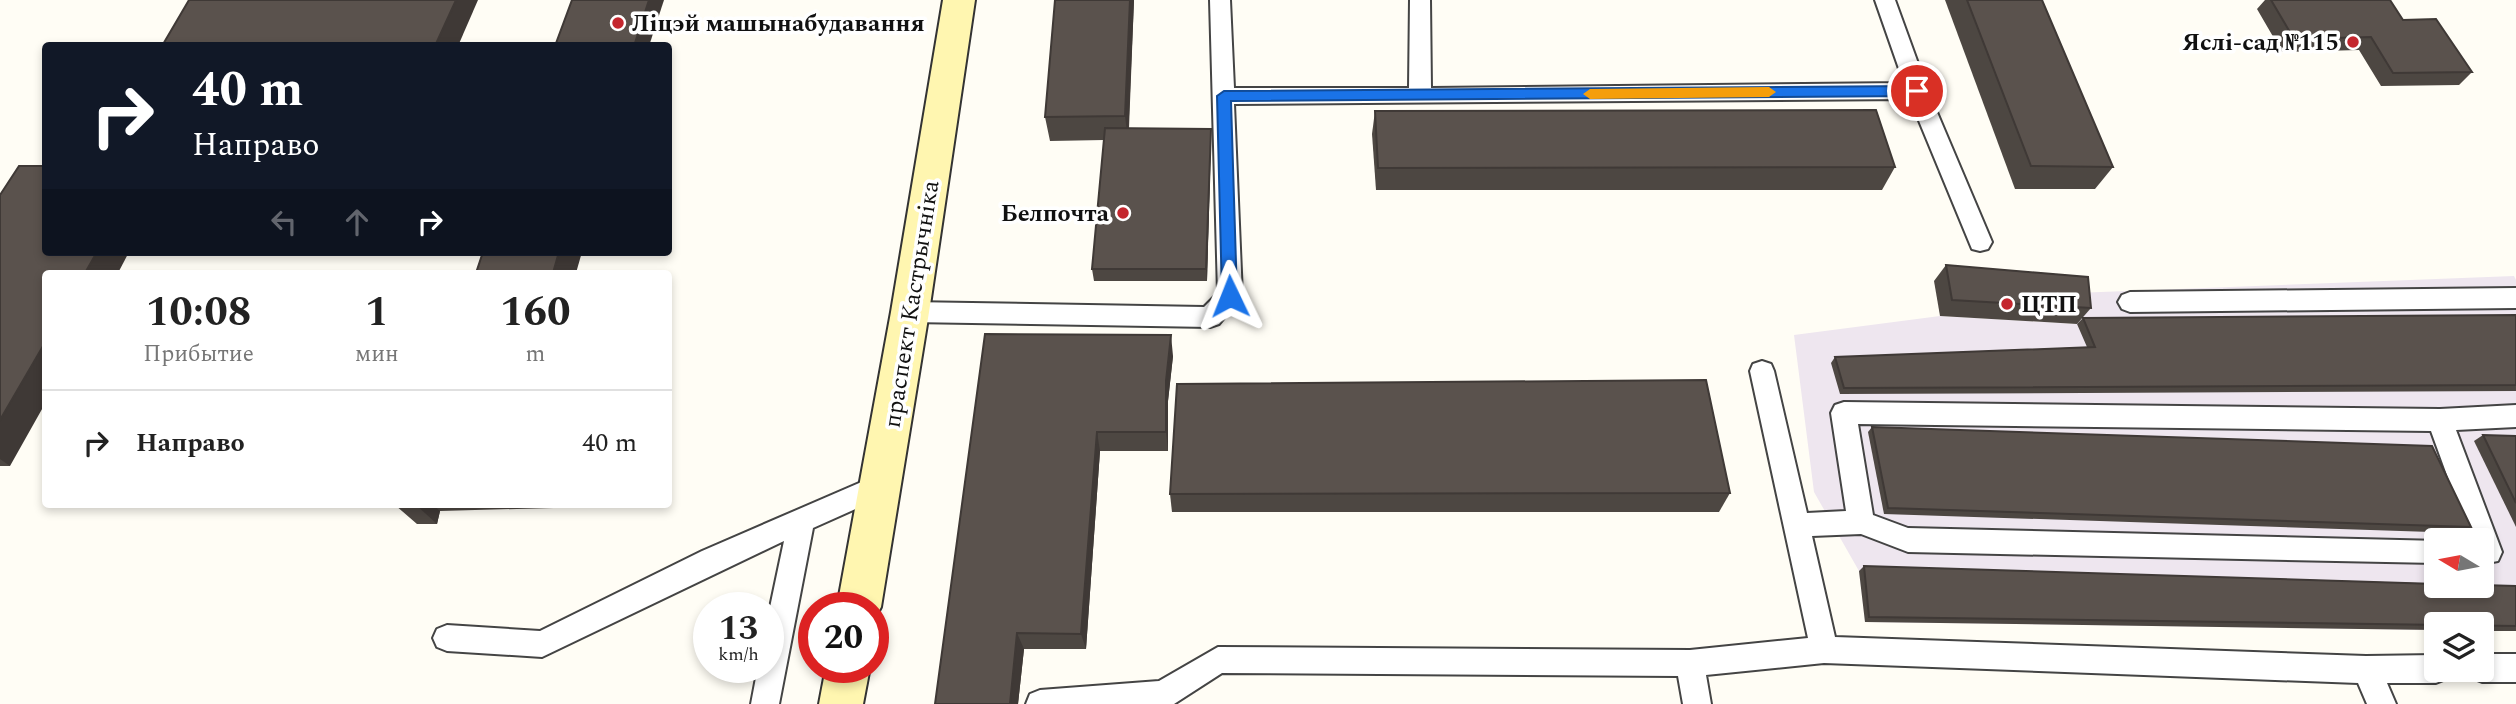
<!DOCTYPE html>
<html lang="ru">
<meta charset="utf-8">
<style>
:root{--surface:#fff;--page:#f6f6f6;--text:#222;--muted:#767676;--line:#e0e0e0}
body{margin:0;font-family:Spectral,serif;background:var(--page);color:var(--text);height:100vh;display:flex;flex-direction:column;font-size:26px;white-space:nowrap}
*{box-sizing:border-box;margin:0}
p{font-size:23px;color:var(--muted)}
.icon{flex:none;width:38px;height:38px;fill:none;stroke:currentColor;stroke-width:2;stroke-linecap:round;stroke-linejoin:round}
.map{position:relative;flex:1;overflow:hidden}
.side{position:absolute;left:42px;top:270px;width:630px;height:238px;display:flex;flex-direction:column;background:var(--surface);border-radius:7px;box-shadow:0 4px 10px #0003}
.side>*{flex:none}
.top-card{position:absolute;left:42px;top:42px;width:630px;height:214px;border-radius:7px;box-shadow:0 4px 10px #0003;background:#111827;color:#fff;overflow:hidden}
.needle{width:46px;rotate:280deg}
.buttons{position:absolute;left:2424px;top:528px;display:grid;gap:14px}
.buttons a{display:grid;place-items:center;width:70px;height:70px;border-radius:7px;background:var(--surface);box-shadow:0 4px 10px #0003;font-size:35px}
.speed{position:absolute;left:693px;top:592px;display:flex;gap:14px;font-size:35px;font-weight:700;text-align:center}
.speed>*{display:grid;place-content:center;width:91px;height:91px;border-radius:50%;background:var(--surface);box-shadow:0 4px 10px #0003;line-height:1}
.speed small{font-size:18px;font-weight:400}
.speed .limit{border:10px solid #d22;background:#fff;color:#111}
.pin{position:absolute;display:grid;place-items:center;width:60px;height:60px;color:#fff;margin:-30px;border:4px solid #fff;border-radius:50%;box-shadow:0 2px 7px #0007}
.me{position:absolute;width:77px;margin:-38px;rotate:358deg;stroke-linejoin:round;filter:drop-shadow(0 0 5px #0008)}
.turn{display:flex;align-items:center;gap:24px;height:147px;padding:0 35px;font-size:32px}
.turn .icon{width:91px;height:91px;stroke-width:2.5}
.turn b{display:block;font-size:49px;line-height:60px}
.lanes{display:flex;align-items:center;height:66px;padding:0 35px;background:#0003;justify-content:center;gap:35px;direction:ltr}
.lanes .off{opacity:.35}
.eta{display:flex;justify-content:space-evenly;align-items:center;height:119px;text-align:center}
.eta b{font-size:42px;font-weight:700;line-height:49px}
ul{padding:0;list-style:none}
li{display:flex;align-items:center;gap:21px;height:105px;padding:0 35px;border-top:2px solid var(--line)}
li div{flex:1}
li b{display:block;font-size:26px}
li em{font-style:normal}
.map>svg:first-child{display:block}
.industrial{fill:#eee6ef;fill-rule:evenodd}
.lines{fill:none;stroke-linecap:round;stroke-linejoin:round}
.service-casing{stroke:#444;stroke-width:4}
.secondary-casing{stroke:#333;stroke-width:4}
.service{fill:#fff;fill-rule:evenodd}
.secondary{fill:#fff6b0;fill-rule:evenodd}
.wall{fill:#4d4742}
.shaded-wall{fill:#3f3936}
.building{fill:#5a524d;stroke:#3f3936;stroke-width:2}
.route{fill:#1a73e8;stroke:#114b97;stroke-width:2}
.slow{fill:#f59e0b}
.poi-dot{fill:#c4262e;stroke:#fff;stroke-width:2.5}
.labels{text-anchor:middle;stroke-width:7;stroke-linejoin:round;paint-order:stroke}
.poi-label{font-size:24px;font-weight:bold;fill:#111;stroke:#fff;text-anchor:start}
.street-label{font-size:24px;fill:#111;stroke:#fff}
</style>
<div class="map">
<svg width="2516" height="704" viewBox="0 0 2516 704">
<rect width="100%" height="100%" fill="#fffdf5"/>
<path class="industrial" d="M 2514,276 L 2516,280 L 2516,631 L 2482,625 L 2436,625 L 2436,630 L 1865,622 L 1859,571 L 1814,492 L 1794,335 L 1940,316 L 2077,324 L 2075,293 ZM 2436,541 L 2482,541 L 2482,586 L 2436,586 Z"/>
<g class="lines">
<g class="service-casing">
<g id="service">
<path d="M 1210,0 L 1230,0 L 1234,88 L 1409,88 L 1410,0 L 1430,0 L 1431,88 L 1904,83 L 1875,0 L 1895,0 L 1928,91 L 1992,242 L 1988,249 L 1980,251 L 1972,249 L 1910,99 L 1234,104 L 1242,296 L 1219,324 L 1210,327 L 910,322 L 901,319 L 898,312 L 901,305 L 910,302 L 1204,307 L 1218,293 Z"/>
<path d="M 2516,288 L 2516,308 L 2130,312 L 2122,309 L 2118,302 L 2122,295 L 2130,292 Z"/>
<path d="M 1762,361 L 1771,364 L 1774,371 L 1807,513 L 1846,511 L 1831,413 L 1835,405 L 1844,402 L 2440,409 L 2516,405 L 2516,427 L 2456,430 L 2502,552 L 2498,561 L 2482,564 L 2482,541 L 2471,541 L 2431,431 L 1858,424 L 1873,515 L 1908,528 L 2441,541 L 2436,541 L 2436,563 L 1908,552 L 1861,534 L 1812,536 L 1835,637 L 2366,656 L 2436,655 L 2436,670 L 2450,670 L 2446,679 L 2436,683 L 2387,683 L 2396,704 L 2367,704 L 2358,683 L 1824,663 L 1706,675 L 1711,704 L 1683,704 L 1678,676 L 1222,673 L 1174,704 L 1026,704 L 1030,694 L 1040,690 L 1159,681 L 1218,647 L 1690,650 L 1808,638 L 1750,371 L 1753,364 Z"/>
<path d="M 880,474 L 889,478 L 893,486 L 889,494 L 813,528 L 779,704 L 751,704 L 758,667 L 768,667 L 768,617 L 784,541 L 542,657 L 447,651 L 437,647 L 433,638 L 437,629 L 447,625 L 540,631 L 702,551 Z"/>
<path d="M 2482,654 L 2516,654 L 2516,682 L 2482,682 L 2472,678 L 2469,670 L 2482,670 Z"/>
</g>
</g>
<g class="secondary-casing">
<g id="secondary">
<path d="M 943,0 L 975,0 L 929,312 L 881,607 L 873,622 L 873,607 L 837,607 L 891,312 Z"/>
<path d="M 826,667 L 870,667 L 863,704 L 819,704 Z"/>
</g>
</g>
<use href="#service" class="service"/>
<use href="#secondary" class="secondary"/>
</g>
<g class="wall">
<path d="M 1055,0 L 1134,0 L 1129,128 L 1211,129 L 1207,281 L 1094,281 L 1092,269 L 1104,140 L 1050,141 L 1045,117 Z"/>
<path d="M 1945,0 L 2042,0 L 2113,167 L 2095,189 L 2015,189 Z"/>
<path d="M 2265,0 L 2390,0 L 2403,20 L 2472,72 L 2459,85 L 2381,86 L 2359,50 L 2282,52 L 2257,9 Z"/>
<path d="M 1375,111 L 1895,167 L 1882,190 L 1376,190 L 1372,134 Z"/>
<path d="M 0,195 L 10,466 L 0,466 Z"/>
<path d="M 1946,265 L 2091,308 L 2077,324 L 1940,316 L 1934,281 Z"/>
<path d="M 2516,315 L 2516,391 L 1840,394 L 1831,363 L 1835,357 L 2087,347 L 2077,324 L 2083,318 Z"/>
<path d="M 985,334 L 1173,356 L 1168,401 L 1168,451 L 1100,451 L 1086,649 L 1024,649 L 1018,704 L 935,704 Z"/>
<path d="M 1872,427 L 2471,527 L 2462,533 L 1884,514 L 1868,432 Z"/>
<path d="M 2483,435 L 2516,436 L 2516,527 L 2474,441 Z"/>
<path d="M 1730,493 L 1719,512 L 1172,512 L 1170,494 Z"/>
<path d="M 395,504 L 626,504 L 626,506 L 440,511 L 437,524 L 417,524 L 395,505 Z"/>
<path d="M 1864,566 L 2516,586 L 2516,631 L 2482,631 L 2482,625 L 2436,625 L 2436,630 L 1865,622 L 1859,571 Z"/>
</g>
<g class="shaded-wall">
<path d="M 456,0 L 478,0 L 458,46 L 435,46 Z"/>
<path d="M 649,0 L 664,0 L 649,46 L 634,46 Z"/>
<path d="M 1130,0 L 1134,0 L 1128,140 L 1125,116 Z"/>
<path d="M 1211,129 L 1211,142 L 1207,281 L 1206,269 Z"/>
<path d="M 97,252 L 129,252 L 118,273 L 85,273 Z"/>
<path d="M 559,252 L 582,252 L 576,273 L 553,273 Z"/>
<path d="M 1171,335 L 1173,356 L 1168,401 L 1168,451 L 1166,432 L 1166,381 Z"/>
<path d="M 46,341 L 46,402 L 10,466 L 0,459 L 0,420 Z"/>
<path d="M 1097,432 L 1100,451 L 1086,649 L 1081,634 Z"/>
<path d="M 415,504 L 432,504 L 440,511 L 437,524 Z"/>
<path d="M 1017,633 L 1024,649 L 1018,704 L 1010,704 Z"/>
</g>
<g class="building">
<path d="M 189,0 L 456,0 L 435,46 L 162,46 Z"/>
<path d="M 572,0 L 649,0 L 634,46 L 555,46 Z"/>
<path d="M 1055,0 L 1130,0 L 1125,116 L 1045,117 Z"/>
<path d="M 1967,0 L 2042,0 L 2113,167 L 2031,166 Z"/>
<path d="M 2271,0 L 2390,0 L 2403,20 L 2436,19 L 2472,72 L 2393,73 L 2371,37 L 2294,39 Z"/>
<path d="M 1876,110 L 1895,167 L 1378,168 L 1375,111 Z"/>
<path d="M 1105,128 L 1211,129 L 1206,269 L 1092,269 Z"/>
<path d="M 19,166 L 46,166 L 46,252 L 97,252 L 85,273 L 46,273 L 46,341 L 0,420 L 0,195 Z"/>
<path d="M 483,252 L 559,252 L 553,273 L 476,273 Z"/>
<path d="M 1946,265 L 2088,277 L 2091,308 L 1952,300 Z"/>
<path d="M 2516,315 L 2516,385 L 1844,388 L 1835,357 L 2095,347 L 2083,318 Z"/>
<path d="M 985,334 L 1171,335 L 1166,381 L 1166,432 L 1097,432 L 1081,634 L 1017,633 L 1010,704 L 935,704 Z"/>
<path d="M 1706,380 L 1730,493 L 1170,494 L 1177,384 Z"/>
<path d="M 1872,427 L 2432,446 L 2471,527 L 1888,508 Z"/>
<path d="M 2483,435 L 2516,436 L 2516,503 Z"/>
<path d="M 1864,566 L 2436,584 L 2436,586 L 2482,586 L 2482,585 L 2516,586 L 2516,626 L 1869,617 Z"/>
</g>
<path class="route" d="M 1917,86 L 1924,91 L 1917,96 L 1231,101 L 1237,296 L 1230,302 L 1222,296 L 1217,96 L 1224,91 Z"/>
<path class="slow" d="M 1769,87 L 1776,92 L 1769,97 L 1590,99 L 1583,94 L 1590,89 Z"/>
<g class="poi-dot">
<circle cx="618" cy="23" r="7"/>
<circle cx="2353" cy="42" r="7"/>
<circle cx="1123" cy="213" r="7"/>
<circle cx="2007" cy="304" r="7"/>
</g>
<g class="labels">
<g class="poi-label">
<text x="632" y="31">Ліцэй машынабудавання</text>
<text x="2339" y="50" text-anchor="end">Яслі-сад №115</text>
<text x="1109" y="221" text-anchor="end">Белпочта</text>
<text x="2021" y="312">ЦТП</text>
</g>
<g class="street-label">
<text transform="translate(911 304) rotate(-81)" y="8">праспект Кастрычніка</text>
</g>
</g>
</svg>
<div class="buttons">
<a><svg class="needle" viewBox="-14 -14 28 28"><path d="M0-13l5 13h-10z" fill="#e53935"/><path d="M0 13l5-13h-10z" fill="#767676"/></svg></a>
<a><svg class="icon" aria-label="layers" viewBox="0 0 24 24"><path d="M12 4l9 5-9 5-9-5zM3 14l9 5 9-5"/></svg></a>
</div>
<div class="speed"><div>13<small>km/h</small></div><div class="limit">20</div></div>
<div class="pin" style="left:1917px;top:91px;background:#d93025"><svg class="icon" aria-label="arrive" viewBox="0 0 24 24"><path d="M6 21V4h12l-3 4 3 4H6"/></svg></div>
<svg class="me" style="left:1230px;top:296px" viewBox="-20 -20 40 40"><path d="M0-17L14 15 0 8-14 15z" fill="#1a73e8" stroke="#fff" stroke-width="4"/></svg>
<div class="top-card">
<div class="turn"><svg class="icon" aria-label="right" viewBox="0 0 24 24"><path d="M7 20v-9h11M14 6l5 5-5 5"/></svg><div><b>40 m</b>Направо</div></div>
<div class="lanes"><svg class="icon off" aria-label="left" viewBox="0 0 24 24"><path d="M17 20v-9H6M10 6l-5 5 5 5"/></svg><svg class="icon off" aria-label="ahead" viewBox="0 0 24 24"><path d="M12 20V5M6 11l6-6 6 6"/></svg><svg class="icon" aria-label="right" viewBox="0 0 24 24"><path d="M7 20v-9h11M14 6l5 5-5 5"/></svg></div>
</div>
<section class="side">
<div class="eta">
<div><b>10:08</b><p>Прибытие</p></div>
<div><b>1</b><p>мин</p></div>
<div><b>160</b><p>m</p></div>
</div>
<ul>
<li><svg class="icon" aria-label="right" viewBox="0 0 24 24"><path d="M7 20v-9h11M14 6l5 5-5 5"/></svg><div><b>Направо</b></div><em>40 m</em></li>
</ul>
</section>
</div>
